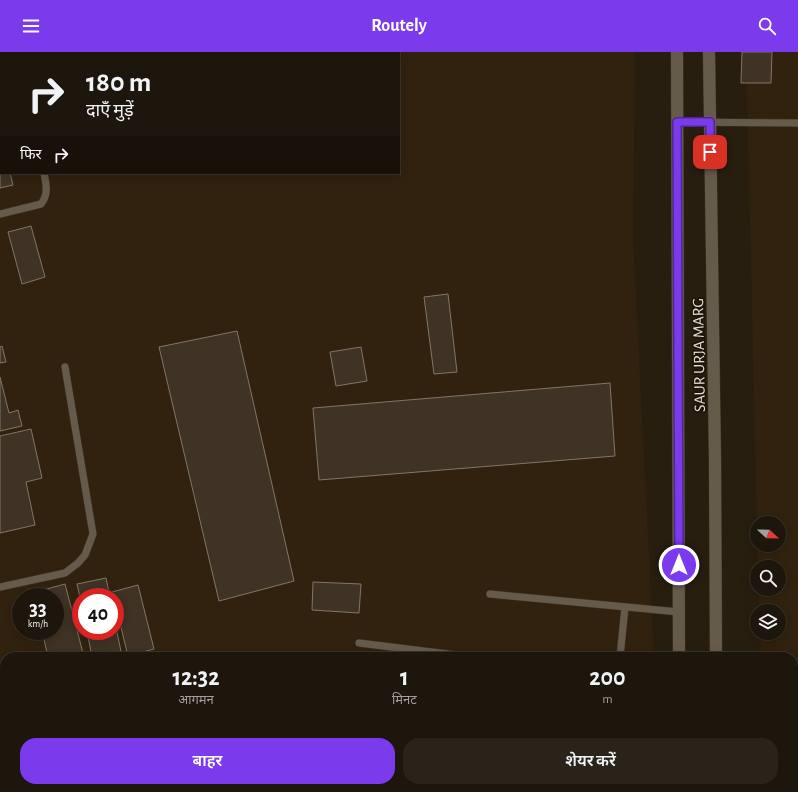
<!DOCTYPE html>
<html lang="hi">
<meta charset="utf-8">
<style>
:root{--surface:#1d160c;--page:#2a231a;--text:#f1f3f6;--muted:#a09f9d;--line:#3b352d;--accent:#7c3aed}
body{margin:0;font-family:"Alegreya Sans","Noto Sans Devanagari",sans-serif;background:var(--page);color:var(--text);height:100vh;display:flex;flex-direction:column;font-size:15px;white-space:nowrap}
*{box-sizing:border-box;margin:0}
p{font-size:13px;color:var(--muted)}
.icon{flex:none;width:22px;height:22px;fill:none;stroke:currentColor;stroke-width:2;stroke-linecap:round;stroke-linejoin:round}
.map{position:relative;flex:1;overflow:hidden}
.panel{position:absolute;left:0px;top:600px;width:798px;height:140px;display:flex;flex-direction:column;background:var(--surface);border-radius:16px 16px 0 0;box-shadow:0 2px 10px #0003,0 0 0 1px var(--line)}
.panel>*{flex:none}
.hud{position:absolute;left:0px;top:0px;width:400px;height:122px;box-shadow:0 2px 10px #0003,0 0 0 1px var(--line);background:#1d160c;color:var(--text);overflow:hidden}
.needle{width:26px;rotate:112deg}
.buttons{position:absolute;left:750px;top:464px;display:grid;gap:8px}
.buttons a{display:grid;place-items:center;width:36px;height:36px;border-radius:50%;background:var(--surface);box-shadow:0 2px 10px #0003,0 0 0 1px var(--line);font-size:20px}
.speed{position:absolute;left:12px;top:536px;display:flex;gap:8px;font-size:20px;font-weight:700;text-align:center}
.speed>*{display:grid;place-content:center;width:52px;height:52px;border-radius:50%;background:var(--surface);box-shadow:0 2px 10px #0003,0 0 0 1px var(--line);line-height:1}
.speed small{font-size:10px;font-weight:400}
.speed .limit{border:6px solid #d22;background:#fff;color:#111}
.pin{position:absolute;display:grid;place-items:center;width:34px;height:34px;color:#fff;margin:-17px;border-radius:8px;box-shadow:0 2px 6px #0006}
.me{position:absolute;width:44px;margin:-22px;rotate:0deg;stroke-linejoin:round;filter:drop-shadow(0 0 3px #0008)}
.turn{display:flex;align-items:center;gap:14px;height:84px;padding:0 20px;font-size:18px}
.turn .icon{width:52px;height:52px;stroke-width:2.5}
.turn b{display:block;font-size:28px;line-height:34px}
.then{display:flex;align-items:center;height:38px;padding:0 20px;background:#0003;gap:8px;font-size:15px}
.eta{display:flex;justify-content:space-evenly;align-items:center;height:68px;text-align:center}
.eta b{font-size:24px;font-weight:600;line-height:28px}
.button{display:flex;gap:8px;margin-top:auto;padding:8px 20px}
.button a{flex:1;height:46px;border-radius:16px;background:var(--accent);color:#fff;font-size:16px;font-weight:600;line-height:46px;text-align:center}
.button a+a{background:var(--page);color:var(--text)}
header{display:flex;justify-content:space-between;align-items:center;height:52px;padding:0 20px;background:var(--accent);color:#fff;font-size:18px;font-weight:600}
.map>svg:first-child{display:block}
.built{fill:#30220f;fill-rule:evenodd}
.building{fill:#3e3325;stroke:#827666}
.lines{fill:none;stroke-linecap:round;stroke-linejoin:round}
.lane-casing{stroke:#3e372f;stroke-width:8}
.street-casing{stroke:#3e372f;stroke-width:13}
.secondary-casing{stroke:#3e372f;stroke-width:13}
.lane{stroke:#665a4b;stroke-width:7}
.street{stroke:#665a4b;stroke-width:12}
.secondary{stroke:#665a4b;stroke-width:12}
.route-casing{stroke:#51269a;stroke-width:10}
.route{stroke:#7c3aed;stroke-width:7}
.labels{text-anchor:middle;stroke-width:3.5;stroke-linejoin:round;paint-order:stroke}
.street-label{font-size:16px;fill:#e3dcd4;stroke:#1e1408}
</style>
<header><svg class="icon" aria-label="menu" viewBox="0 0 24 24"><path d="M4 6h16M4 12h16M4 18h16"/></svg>Routely<svg class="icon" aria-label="search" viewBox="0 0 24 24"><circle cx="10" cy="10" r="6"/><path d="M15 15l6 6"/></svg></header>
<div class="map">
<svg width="798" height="740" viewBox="0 0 798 740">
<rect width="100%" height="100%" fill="#271e10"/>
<g class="built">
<path d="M 0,0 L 635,0 L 633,187 L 654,605 L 289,605 L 208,599 L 192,605 L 5,605 L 5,681 L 0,684 ZM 1,1 L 399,1 L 399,121 L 1,121 ZM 21,545 L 55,545 L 55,579 L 21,579 ZM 81,545 L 115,545 L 115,579 L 81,579 Z"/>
<path d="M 746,0 L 798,0 L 798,740 L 754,740 L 754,735 L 793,735 L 793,605 L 761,605 L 760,581 L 779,581 L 779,559 L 759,559 L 759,537 L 779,537 L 779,515 L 758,515 L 758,493 L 779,493 L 779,471 L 757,471 Z"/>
</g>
<g class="building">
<rect x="75" y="0" width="44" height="1"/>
<path d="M 126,0 L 167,0 L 167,1 L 127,1 Z"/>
<rect x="170" y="0" width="45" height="1"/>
<path d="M 742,0 L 772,0 L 771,31 L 741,31 Z"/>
<path d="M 0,90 L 1,90 L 1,121 L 10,121 L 13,133 L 0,136 Z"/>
<path d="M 31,174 L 45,225 L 22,232 L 8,180 Z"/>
<path d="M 448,242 L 457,320 L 434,322 L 424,245 Z"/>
<path d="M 237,279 L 294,529 L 219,549 L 159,295 Z"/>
<path d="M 2,294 L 6,310 L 0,311 L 0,295 Z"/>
<path d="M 361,295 L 367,329 L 336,334 L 330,300 Z"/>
<path d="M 0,325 L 9,361 L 18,358 L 22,374 L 0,379 Z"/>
<path d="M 610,331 L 615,404 L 319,428 L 313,356 Z"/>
<path d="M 31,377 L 42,426 L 26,430 L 35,473 L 0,481 L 0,384 Z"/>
<path d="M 106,526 L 110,545 L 81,545 L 81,550 L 77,532 Z"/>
<path d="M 313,530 L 361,532 L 359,561 L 312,558 Z"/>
<path d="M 65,532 L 84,605 L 48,605 L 42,579 L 55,579 L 55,545 L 33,545 L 32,541 Z"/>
<path d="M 138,533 L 154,597 L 128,604 L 115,551 L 115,545 L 113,545 L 112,540 Z"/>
<path d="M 115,571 L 122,604 L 92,605 L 87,579 L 115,579 Z"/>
</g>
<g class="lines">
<g class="lane-casing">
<g id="lane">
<path d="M 0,12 L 1,11"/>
<path d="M 677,70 L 798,71"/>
<path d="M 0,162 L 41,152 C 49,142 46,132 44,121"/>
<path d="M 0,535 L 65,521 L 78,511 L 85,503 L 93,482 L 65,315"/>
<path d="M 490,542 L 679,560"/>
<path d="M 359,591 L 472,605"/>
<path d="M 620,605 L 625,555"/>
</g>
</g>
<g class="street-casing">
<g id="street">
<path d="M 0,703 L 5,702"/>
<path d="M 171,735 L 178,740"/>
</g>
</g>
<g class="secondary-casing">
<g id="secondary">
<path d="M 677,0 L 679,605"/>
<path d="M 709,0 L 715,408 L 716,605"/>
<path d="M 677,740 L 678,735"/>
<path d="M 713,740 L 713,735"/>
</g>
</g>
<use href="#lane" class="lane"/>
<use href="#street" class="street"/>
<use href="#secondary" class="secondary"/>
</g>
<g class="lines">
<g class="route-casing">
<path id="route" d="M 679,513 L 677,70 L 710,70 L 710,100"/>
</g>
<use href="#route" class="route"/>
</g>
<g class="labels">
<g class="street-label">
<text transform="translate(698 303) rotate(-91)" y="6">SAUR URJA MARG</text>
</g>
</g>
</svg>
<div class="buttons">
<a><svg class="needle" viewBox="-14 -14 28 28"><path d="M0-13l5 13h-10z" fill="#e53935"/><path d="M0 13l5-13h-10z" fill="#a09f9d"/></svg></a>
<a><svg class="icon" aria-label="search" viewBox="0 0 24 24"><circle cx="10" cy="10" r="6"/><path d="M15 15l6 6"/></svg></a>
<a><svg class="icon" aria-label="layers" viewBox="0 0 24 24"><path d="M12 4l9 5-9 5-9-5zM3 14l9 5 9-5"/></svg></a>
</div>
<div class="speed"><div>33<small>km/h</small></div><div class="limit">40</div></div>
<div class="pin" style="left:710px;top:100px;background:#d93025"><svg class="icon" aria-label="arrive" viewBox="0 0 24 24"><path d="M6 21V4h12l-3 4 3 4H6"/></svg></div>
<svg class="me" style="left:679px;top:513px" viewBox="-20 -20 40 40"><circle r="17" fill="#7c3aed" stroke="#fff" stroke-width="3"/><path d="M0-11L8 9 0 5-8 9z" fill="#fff"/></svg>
<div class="hud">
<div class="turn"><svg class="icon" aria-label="right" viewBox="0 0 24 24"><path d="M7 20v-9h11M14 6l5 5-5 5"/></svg><div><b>180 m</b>दाएँ मुड़ें</div></div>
<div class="then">फिर<svg class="icon" aria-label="right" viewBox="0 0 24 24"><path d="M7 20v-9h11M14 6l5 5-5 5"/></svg></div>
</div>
<section class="panel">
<div class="eta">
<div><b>12:32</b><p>आगमन</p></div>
<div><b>1</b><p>मिनट</p></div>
<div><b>200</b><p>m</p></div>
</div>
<div class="button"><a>बाहर</a><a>शेयर करें</a></div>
</section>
</div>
